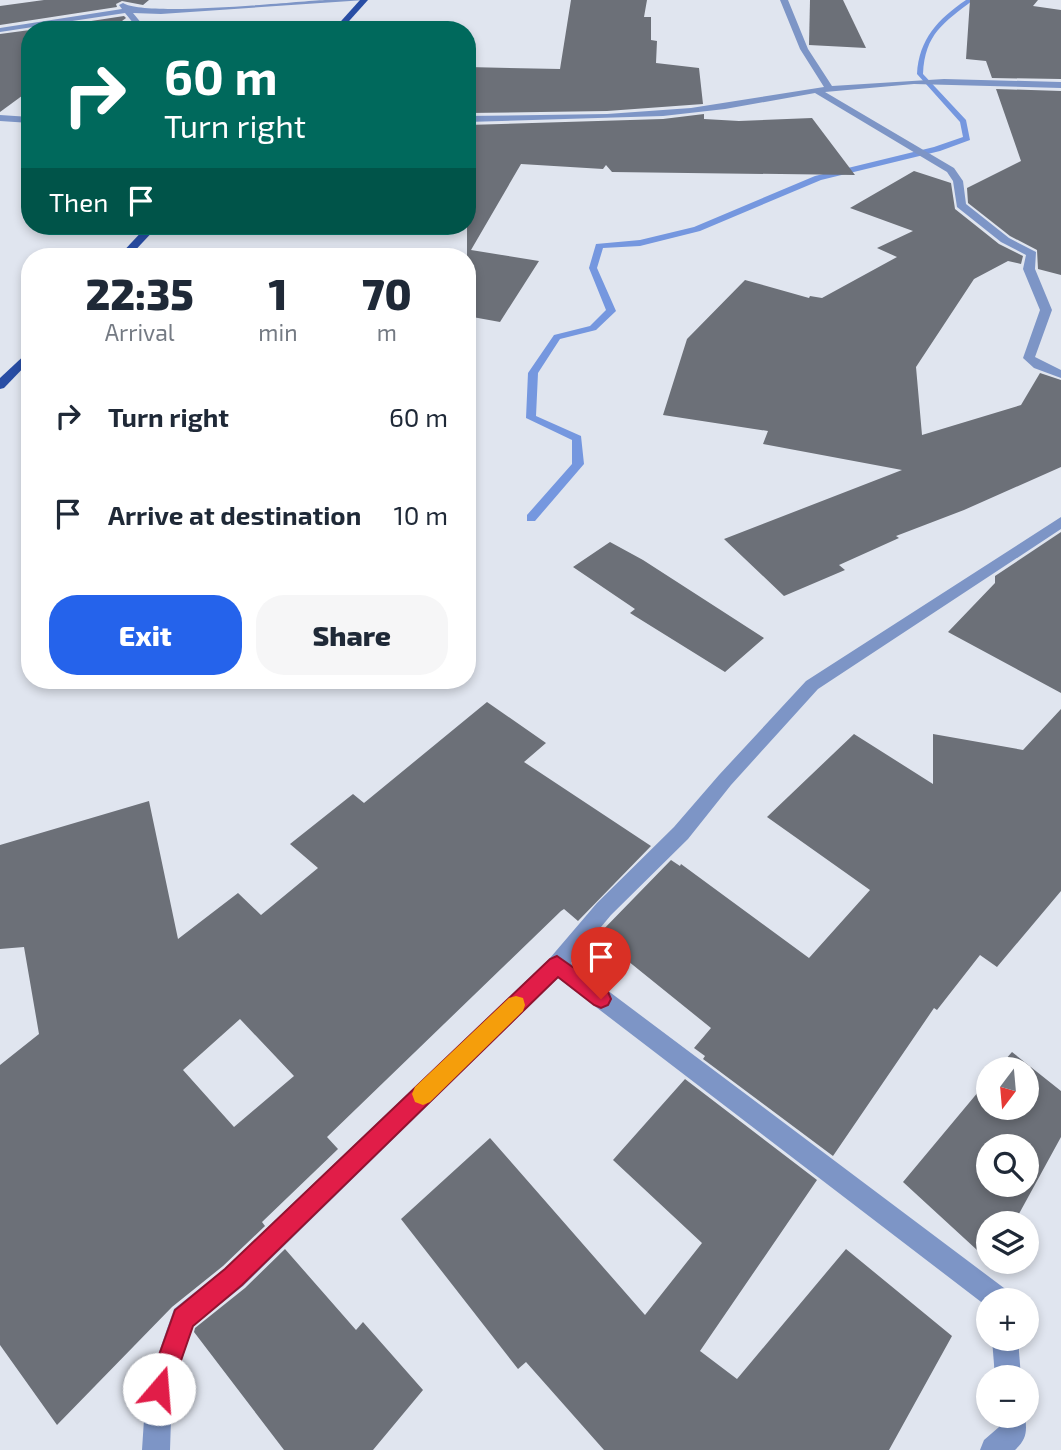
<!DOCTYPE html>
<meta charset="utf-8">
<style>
:root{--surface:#fff;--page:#f6f6f7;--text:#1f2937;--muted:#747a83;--accent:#2563eb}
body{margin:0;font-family:"Exo 2",sans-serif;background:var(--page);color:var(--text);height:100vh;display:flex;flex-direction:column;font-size:26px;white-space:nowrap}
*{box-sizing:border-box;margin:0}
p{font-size:23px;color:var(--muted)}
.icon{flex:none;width:38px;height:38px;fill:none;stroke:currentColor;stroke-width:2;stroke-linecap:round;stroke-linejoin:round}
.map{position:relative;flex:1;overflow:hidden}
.side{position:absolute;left:21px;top:248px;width:455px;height:441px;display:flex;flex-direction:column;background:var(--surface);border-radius:28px;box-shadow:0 4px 10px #0003}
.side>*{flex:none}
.top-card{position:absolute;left:21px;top:21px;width:455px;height:214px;border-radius:28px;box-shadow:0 4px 10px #0003;background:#00695c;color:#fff;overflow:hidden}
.needle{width:46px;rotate:196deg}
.tools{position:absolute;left:976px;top:1057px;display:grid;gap:14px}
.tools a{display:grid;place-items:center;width:63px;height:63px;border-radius:50%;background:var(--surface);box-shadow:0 4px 10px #0003;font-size:35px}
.pin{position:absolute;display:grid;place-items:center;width:60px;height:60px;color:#fff;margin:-72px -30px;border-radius:50% 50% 50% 0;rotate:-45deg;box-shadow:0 0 7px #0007}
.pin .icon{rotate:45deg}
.me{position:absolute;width:77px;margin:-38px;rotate:18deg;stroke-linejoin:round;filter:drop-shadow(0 0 5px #0008)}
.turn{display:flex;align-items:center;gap:24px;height:147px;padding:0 28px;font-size:32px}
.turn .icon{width:91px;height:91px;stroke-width:2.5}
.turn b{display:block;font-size:49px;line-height:60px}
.then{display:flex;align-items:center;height:66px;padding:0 28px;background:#0003;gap:14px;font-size:26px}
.eta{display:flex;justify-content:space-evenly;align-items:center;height:119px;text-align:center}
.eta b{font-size:42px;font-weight:800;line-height:49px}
.cta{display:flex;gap:14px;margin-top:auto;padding:14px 28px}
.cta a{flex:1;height:80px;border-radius:28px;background:var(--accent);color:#fff;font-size:28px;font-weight:800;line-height:80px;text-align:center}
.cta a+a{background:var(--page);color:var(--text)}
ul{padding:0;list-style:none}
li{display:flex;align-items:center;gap:21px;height:98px;padding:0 28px}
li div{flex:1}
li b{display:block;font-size:26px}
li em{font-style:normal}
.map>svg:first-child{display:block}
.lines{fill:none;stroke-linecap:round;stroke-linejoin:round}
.stream{fill:#7597df;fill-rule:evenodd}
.building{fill:#6c7078;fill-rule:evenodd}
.minor{fill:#7d95c6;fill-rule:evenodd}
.major{fill:#284da4;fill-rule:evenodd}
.route{fill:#e11d48;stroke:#92132f;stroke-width:2}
.slow{fill:#f59e0b}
</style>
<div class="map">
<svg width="1061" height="1450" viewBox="0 0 1061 1450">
<rect width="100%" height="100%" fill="#e0e5ef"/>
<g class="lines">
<path class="stream" d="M 966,0 L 973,0 C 944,23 925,33 923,74 L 966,120 L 970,140 L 940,151 L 821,180 L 700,231 L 640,246 L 603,248 L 597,268 L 616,311 L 596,330 L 560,339 L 538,373 L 536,416 L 581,436 L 584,464 L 535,521 L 527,521 L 527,515 L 572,464 L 572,440 L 526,418 L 528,373 L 554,335 L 590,326 L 606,310 L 589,268 L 596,244 L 640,240 L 694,227 L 815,176 L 934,147 L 963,137 L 960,122 L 917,74 C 919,39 938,19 966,0 Z"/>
</g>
<g class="building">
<path d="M 44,0 L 149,0 L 143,5 L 122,1 L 116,4 L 117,7 L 0,25 L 0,6 Z"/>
<path d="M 571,0 L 647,0 L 644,17 L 651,17 L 651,40 L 657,41 L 656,63 L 699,68 L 703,104 L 607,111 L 467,113 L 467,67 L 560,69 Z"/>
<path d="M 810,0 L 843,0 L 866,48 L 809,45 Z"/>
<path d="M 970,0 L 1038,0 L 1033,6 L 1061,10 L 1061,79 L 992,78 L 986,61 L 966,59 Z"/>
<path d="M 124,16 L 126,18 L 110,30 L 32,30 Z"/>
<path d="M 30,30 L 30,90 L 0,112 L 0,34 Z"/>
<path d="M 996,89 L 1061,91 L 1061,275 L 1038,269 L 1037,250 L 1010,236 L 968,203 L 967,188 L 1021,161 Z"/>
<path d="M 704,114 L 704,119 L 739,121 L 812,118 L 855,175 L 612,172 L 606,165 L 603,169 L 521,164 L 471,250 L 539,261 L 500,322 L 467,316 L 467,125 L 663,119 Z"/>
<path d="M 914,171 L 951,183 L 955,209 L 999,244 L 1023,256 L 1021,264 L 1008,261 L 974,279 L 916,367 L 922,435 L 1021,405 L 1040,373 L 1061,380 L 1061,467 L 964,510 L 896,536 L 899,538 L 839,565 L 845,570 L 784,596 L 724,539 L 902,470 L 763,444 L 768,431 L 663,415 L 687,339 L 745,280 L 809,298 L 810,296 L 822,298 L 897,257 L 877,248 L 913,231 L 850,208 Z"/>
<path d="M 1061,532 L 1061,693 L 948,632 L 995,583 L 995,576 Z"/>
<path d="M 610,542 L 643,560 L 764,638 L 725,672 L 630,613 L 635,609 L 573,567 Z"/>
<path d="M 487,702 L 546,743 L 524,762 L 651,846 L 578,921 L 564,909 L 561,911 L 327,1137 L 338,1149 L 262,1222 L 265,1226 L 223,1266 L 172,1307 L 57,1425 L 0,1345 L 0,1065 L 39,1034 L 24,947 L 0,949 L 0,845 L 149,801 L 178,939 L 238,893 L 261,915 L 318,868 L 290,844 L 353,794 L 364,803 ZM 240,1019 L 294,1076 L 234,1127 L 183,1070 Z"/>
<path d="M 1061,709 L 1061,891 L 997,967 L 980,955 L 937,1010 L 934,1008 L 833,1156 L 703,1059 L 705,1056 L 694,1048 L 711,1028 L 597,936 L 671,860 L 680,866 L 681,864 L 809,958 L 870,890 L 767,817 L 854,734 L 933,784 L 933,734 L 1023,750 Z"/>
<path d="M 1012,1052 L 1061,1091 L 1061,1137 L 1014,1223 L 989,1223 L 989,1261 L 903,1182 L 989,1079 L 989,1108 L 1027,1108 L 1027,1069 L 997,1069 ZM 989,1146 L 1027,1146 L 1027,1185 L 989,1185 Z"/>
<path d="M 685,1079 L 817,1180 L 700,1351 L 737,1379 L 846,1249 L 952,1336 L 889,1450 L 604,1450 L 526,1362 L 518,1369 L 401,1219 L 490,1138 L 645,1315 L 702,1243 L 613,1160 Z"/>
<path d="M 285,1249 L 356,1330 L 363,1322 L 423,1390 L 373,1450 L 284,1450 L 194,1332 L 195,1328 L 245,1288 Z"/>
</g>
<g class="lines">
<g class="minor">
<path d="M 325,0 L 365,0 L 161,14 L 133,13 L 147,30 L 139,30 L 125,13 L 0,32 L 0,28 L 122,9 L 119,5 L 123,3 C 145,17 289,2 325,0 Z"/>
<path d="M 780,0 L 788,0 L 808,49 L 832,86 L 944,79 L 1061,82 L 1061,88 L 914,84 L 825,92 L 954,168 L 963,181 L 966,204 L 1009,238 L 1036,252 L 1035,269 L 1052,310 L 1035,357 L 1061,370 L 1061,378 L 1034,368 L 1023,358 L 1040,310 L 1023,269 L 1026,255 L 1001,242 L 957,207 L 953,181 L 947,172 L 815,93 L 725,109 L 663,116 L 467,122 L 467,116 L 607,114 L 691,108 L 824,87 L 800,49 Z"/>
<path d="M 0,115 L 30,117 L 30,123 L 0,121 Z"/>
<path d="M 1061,517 L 1061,529 L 818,689 L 731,785 L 688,839 L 611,915 L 571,963 L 1008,1291 L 1012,1300 L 989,1300 L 989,1308 L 558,978 L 243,1286 L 193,1326 L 172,1389 L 170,1450 L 142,1450 L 146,1389 L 174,1309 L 225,1268 L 550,958 L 597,903 L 674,827 L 719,775 L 806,681 Z"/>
<path d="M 992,1339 L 1018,1339 L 1021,1377 L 995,1377 Z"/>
<path d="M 997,1416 L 1025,1416 C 1027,1431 1027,1439 1015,1450 L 980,1450 L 984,1440 L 999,1427 Z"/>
</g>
<g class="major">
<path d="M 360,0 L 368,0 L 341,30 L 333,30 Z"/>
<path d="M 147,226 L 158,226 L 129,257 L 118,257 Z"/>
<path d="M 30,350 L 30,361 L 4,388 L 0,389 L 0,378 Z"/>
</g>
</g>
<path class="route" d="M 557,956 L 608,992 L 611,999 L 608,1005 L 601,1008 L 594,1005 L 558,977 L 242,1285 L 193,1326 L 168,1398 L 159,1401 L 151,1398 L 147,1389 L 175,1310 L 225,1269 L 550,959 Z"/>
<path class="slow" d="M 516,996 L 523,998 L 525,1005 L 523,1011 L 430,1102 L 423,1105 L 415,1102 L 412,1094 L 415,1087 L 509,998 Z"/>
</svg>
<div class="tools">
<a><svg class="needle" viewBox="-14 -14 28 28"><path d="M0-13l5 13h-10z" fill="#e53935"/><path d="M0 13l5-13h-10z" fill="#747a83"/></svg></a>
<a><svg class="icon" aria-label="search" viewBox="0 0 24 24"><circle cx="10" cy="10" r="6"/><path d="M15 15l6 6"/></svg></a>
<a><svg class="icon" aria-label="layers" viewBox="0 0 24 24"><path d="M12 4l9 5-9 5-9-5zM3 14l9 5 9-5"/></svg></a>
<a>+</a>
<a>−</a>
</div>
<div class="pin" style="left:601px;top:999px;background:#d93025"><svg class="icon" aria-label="arrive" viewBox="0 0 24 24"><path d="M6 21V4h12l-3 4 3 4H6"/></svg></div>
<svg class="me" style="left:159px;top:1389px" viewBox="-20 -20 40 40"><circle r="19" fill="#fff"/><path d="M0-13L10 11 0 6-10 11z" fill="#e11d48"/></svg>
<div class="top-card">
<div class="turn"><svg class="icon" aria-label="right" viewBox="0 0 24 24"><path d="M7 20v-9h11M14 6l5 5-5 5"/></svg><div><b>60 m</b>Turn right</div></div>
<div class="then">Then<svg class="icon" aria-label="arrive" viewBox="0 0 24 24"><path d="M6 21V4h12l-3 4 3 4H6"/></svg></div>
</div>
<section class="side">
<div class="eta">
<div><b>22:35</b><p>Arrival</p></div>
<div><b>1</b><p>min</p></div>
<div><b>70</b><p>m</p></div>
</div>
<ul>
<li><svg class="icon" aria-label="right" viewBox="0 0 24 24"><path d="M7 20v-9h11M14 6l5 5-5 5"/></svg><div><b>Turn right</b></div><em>60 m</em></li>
<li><svg class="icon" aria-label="arrive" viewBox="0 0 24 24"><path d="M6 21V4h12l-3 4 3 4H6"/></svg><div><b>Arrive at destination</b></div><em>10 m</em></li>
</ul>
<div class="cta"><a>Exit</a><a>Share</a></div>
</section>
</div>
